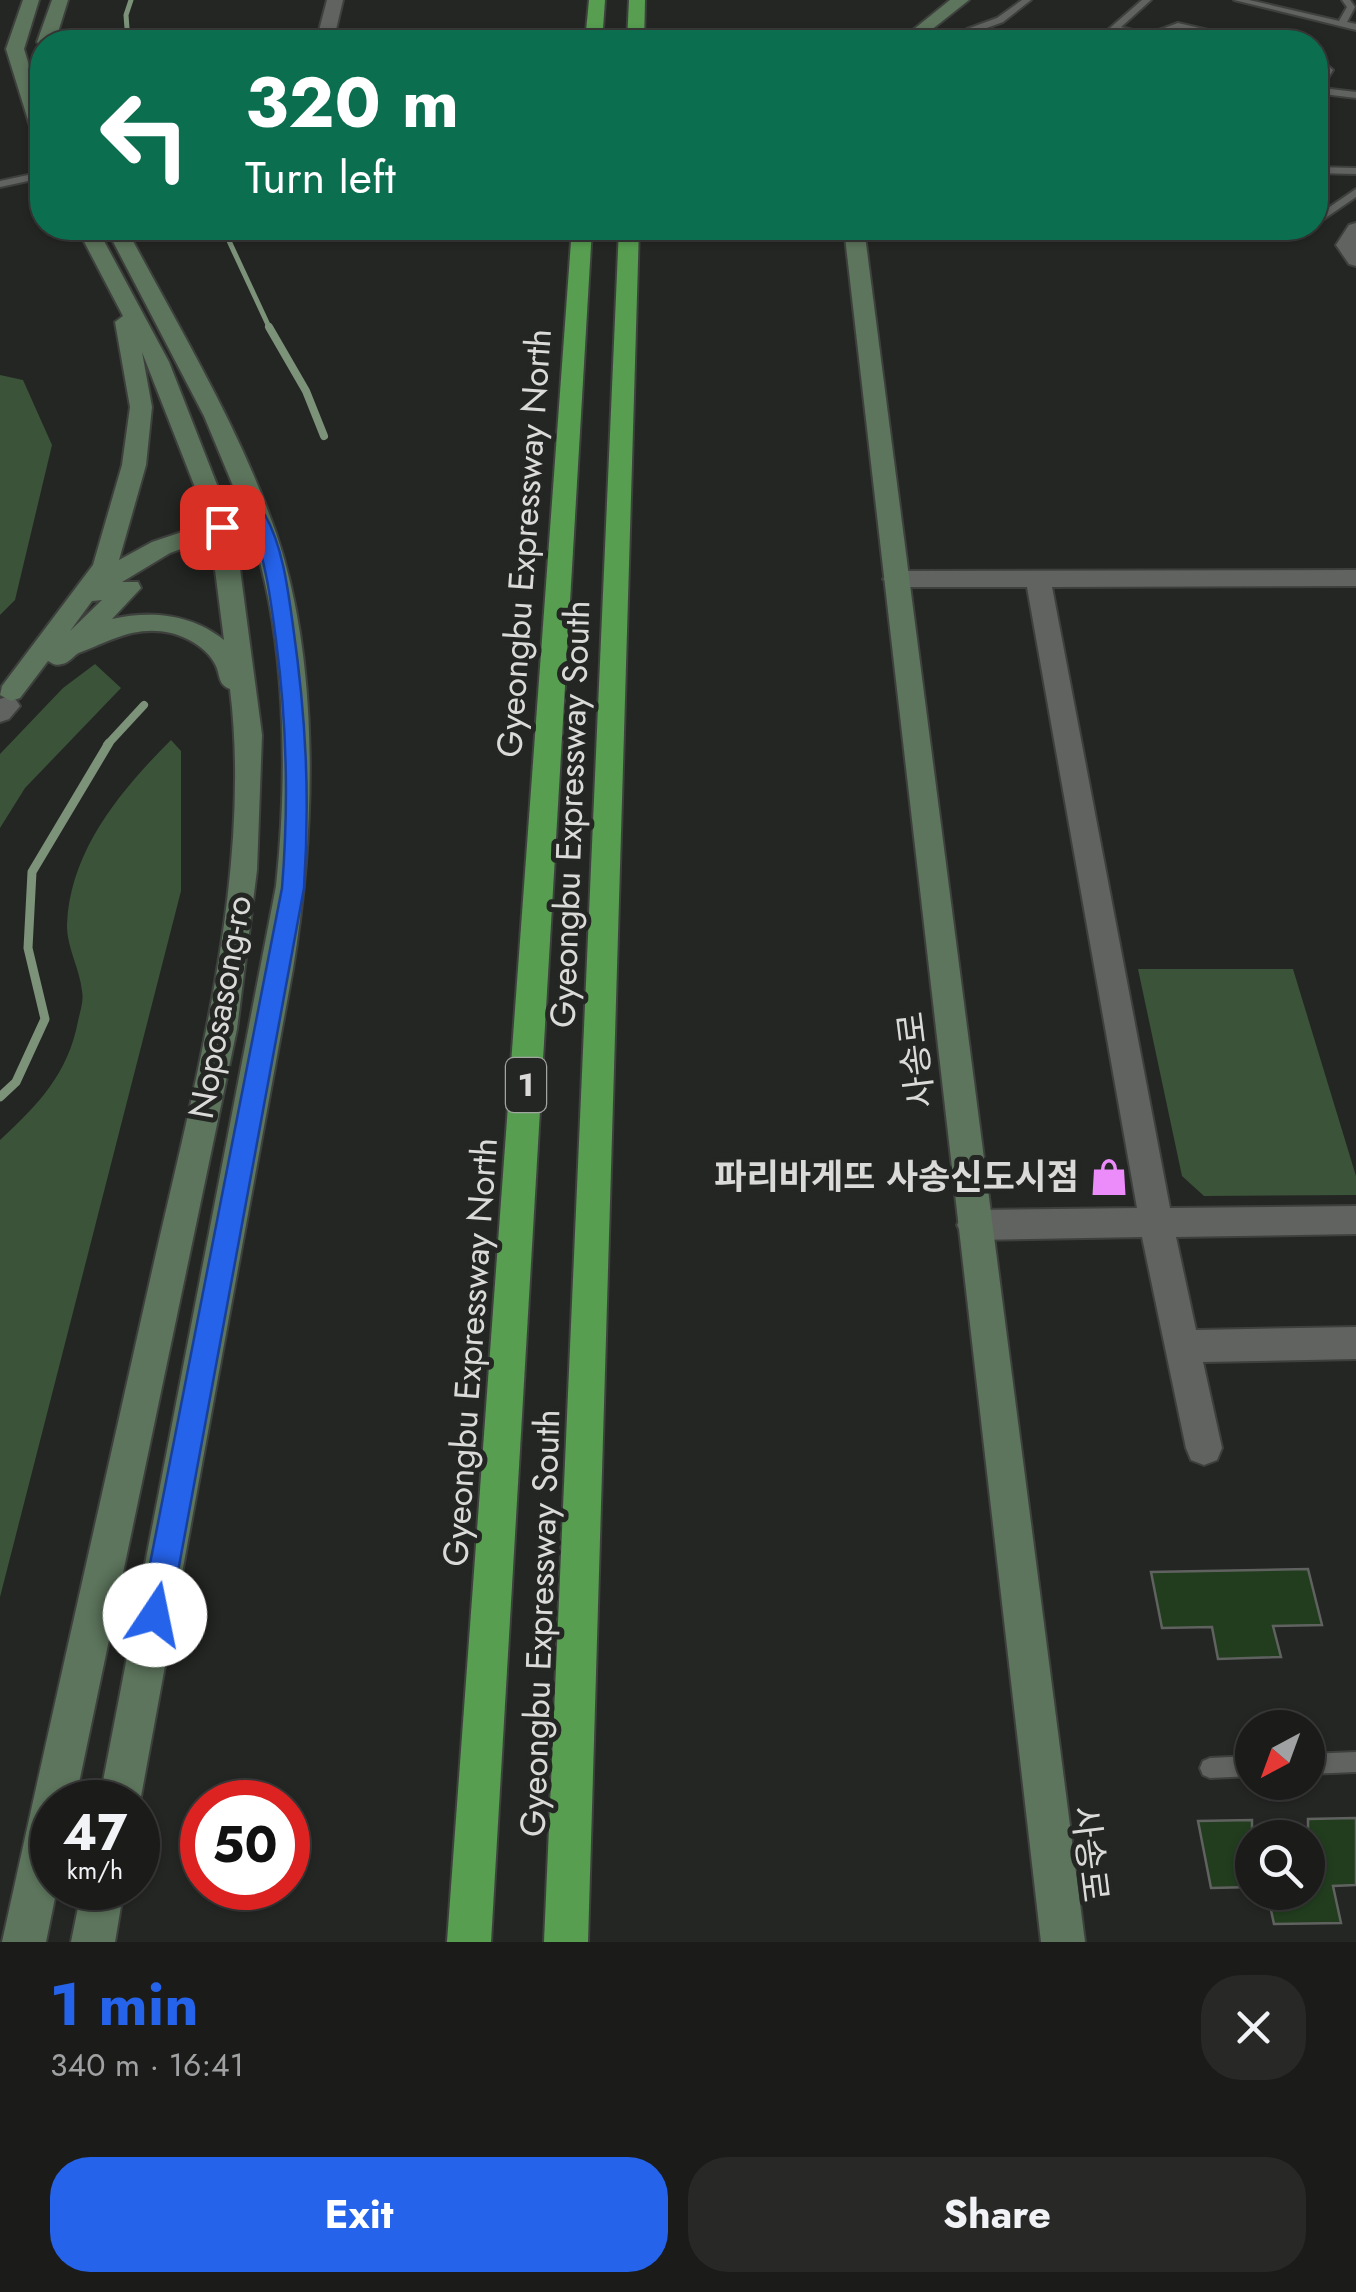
<!DOCTYPE html>
<meta charset="utf-8">
<style>
:root{--surface:#1b1c1a;--page:#282927;--text:#f1f3f6;--muted:#a0a1a2;--line:#393a39;--accent:#2563eb}
body{margin:0;font-family:Jost,"Noto Sans KR",sans-serif;background:var(--page);color:var(--text);height:100vh;display:flex;flex-direction:column;font-size:38px;white-space:nowrap}
*{box-sizing:border-box;margin:0}
p{font-size:32px;color:var(--muted)}
.icon{flex:none;width:55px;height:55px;fill:none;stroke:currentColor;stroke-width:2;stroke-linecap:round;stroke-linejoin:round}
.map{position:relative;height:1942px;overflow:hidden}
.sheet{display:flex;flex-direction:column;background:var(--surface);flex:1}
.sheet>*{flex:none}
.top-card{position:absolute;left:30px;top:30px;width:1298px;height:210px;border-radius:40px;box-shadow:0 2px 8px #0004,0 0 0 2px var(--line);background:#0b6e4f;color:#fff;overflow:hidden}
.needle{width:65px;rotate:221deg}
.tools{position:absolute;left:1235px;top:1710px;display:grid;gap:20px}
.tools a{display:grid;place-items:center;width:90px;height:90px;border-radius:50%;background:var(--surface);box-shadow:0 2px 8px #0004,0 0 0 2px var(--line);font-size:50px}
.speed{position:absolute;left:30px;top:1780px;display:flex;gap:20px;font-size:50px;font-weight:700;text-align:center}
.speed>*{display:grid;place-content:center;width:130px;height:130px;border-radius:50%;background:var(--surface);box-shadow:0 2px 8px #0004,0 0 0 2px var(--line);line-height:1}
.speed small{font-size:25px;font-weight:400}
.speed .limit{border:15px solid #d22;background:#fff;color:#111}
.pin{position:absolute;display:grid;place-items:center;width:85px;height:85px;color:#fff;margin:-42px;border-radius:20px;box-shadow:0 5px 15px #0006}
.me{position:absolute;width:110px;margin:-55px;rotate:11deg;stroke-linejoin:round;filter:drop-shadow(0 0 8px #0008)}
.turn{display:flex;align-items:center;gap:35px;height:210px;padding:0 50px;font-size:45px}
.turn .icon{width:130px;height:130px;stroke-width:2.5}
.turn b{display:block;font-size:70px;line-height:85px}
.round{display:grid;place-items:center;flex:none;width:105px;height:105px;border-radius:40px;background:var(--page)}
.summary{display:flex;align-items:center;justify-content:space-between;height:170px;padding:0 50px}
h1{font-size:60px;font-weight:700;line-height:75px;color:var(--accent)}
.button{display:flex;gap:20px;margin-top:auto;padding:20px 50px}
.button a{flex:1;height:115px;border-radius:40px;background:var(--accent);color:#fff;font-size:40px;font-weight:700;line-height:115px;text-align:center}
.button a+a{background:var(--page);color:var(--text)}
.map>svg:first-child{display:block}
.green{fill:#3b5338}
.lines{fill:none;stroke-linecap:round;stroke-linejoin:round}
.stream-far2{stroke:#7c9279;stroke-width:5}
.stream-far1{stroke:#7c9279;stroke-width:8}
.stream{stroke:#7c9279;stroke-width:9}
.building{fill:#213d1e;stroke:#606260;stroke-width:2.5}
.service-casing{stroke:#3e403e;stroke-width:4}
.minor-casing{stroke:#3e403e;stroke-width:4}
.secondary-casing{stroke:#3e403e;stroke-width:4}
.motorway-casing{stroke:#3e403e;stroke-width:4}
.service{fill:#606360;fill-rule:evenodd}
.minor{fill:#606360;fill-rule:evenodd}
.secondary{fill:#5d755c;fill-rule:evenodd}
.motorway{fill:#579e51;fill-rule:evenodd}
.route{fill:#2563eb;stroke:#184099;stroke-width:2.5}
.labels{text-anchor:middle;stroke-width:10;stroke-linejoin:round;paint-order:stroke}
.shield{fill:#242623;stroke:#a3a5a2;stroke-width:2.5}
.shield-label{font-size:32px;font-weight:bold;fill:#dadbd9}
.street-label{font-size:35px;fill:#dadbd9;stroke:#242623}
.poi-label{font-size:35px;font-weight:bold;fill:#dadbd9;stroke:#242623;text-anchor:end}
</style>
<div class="map">
<svg width="1356" height="1942" viewBox="0 0 1356 1942">
<rect width="100%" height="100%" fill="#242623"/>
<g class="green">
<path d="M 0,375 L 23,380 L 52,445 L 15,600 L 0,615 Z"/>
<path d="M 95,664 L 121,688 L 25,788 L 0,828 L 0,754 L 63,688 Z"/>
<path d="M 171,740 L 181,751 L 181,891 L 0,1597 L 0,1140 C 38,1105 68,1074 78,1021 C 80,1012 84,1001 82,991 C 80,969 66,946 67,924 C 70,850 122,789 171,740 Z"/>
<path d="M 1138,969 L 1293,969 L 1356,1176 L 1356,1195 L 1204,1196 L 1182,1176 Z"/>
</g>
<g class="lines">
<g class="stream-far2">
<path d="M 128,42 L 126,15 L 131,0"/>
<path d="M 223,228 L 270,329"/>
</g>
<g class="stream-far1">
<path d="M 269,327 L 306,391 L 324,436"/>
<path d="M 107,745 L 144,705"/>
</g>
<path class="stream" d="M 0,1097 L 16,1082 L 45,1019 L 28,948 L 32,872 L 109,743"/>
</g>
<g class="building">
<path d="M 1308,1569 L 1322,1625 L 1273,1626 L 1281,1657 L 1218,1659 L 1212,1627 L 1162,1628 L 1151,1572 Z"/>
<path d="M 1356,1818 L 1356,1885 L 1333,1886 L 1341,1923 L 1274,1924 L 1267,1892 L 1308,1892 L 1308,1819 Z"/>
<path d="M 1252,1820 L 1252,1887 L 1211,1888 L 1198,1821 Z"/>
</g>
<g class="lines">
<g class="service-casing">
<g id="service">
<path d="M 1022,0 L 1031,0 L 1003,22 L 973,33 L 962,42 L 953,42 L 967,29 L 997,18 Z"/>
<path d="M 1142,0 L 1151,0 L 1121,27 L 1148,34 L 1178,23 L 1259,42 L 1245,42 L 1179,29 L 1157,36 L 1172,42 L 1160,42 L 1117,31 L 1103,42 L 1094,42 Z"/>
<path d="M 1234,0 L 1249,0 L 1339,21 L 1347,7 L 1342,0 L 1350,0 L 1355,7 L 1347,22 L 1356,24 L 1356,30 Z"/>
<path d="M 1315,55 L 1333,70 L 1322,88 L 1356,92 L 1356,98 L 1315,93 L 1315,85 L 1324,70 L 1315,63 Z"/>
<path d="M 1315,167 L 1356,168 L 1356,174 L 1315,173 Z"/>
<path d="M 42,172 L 42,178 L 0,187 L 0,181 Z"/>
<path d="M 1356,189 L 1356,197 L 1315,225 L 1315,217 Z"/>
<path d="M 897,228 L 941,228 L 936,231 L 903,235 L 899,234 Z"/>
<path d="M 1247,228 L 1275,228 C 1269,233 1253,233 1247,228 Z"/>
<path d="M 1356,1752 L 1356,1772 L 1308,1774 L 1308,1754 Z"/>
<path d="M 1252,1756 L 1252,1776 L 1210,1778 L 1203,1775 L 1200,1768 L 1203,1761 L 1210,1758 Z"/>
</g>
</g>
<g class="minor-casing">
<g id="minor">
<path d="M 327,0 L 343,0 L 333,42 L 316,42 Z"/>
<path d="M 1356,223 L 1356,266 L 1349,264 L 1336,245 L 1349,225 Z"/>
<path d="M 1356,570 L 1356,586 L 1052,587 L 1170,1208 L 1356,1206 L 1356,1234 L 1176,1237 L 1196,1330 L 1356,1327 L 1356,1359 L 1203,1362 L 1222,1448 L 1217,1460 L 1204,1465 L 1191,1460 L 1186,1448 L 1142,1237 L 974,1240 L 962,1235 L 957,1225 L 962,1215 L 974,1210 L 1137,1208 L 1027,587 L 895,587 L 883,579 L 895,571 Z"/>
<path d="M 7,697 L 16,700 L 20,706 L 9,719 L 0,722 L 0,699 Z"/>
</g>
</g>
<g class="secondary-casing">
<g id="secondary">
<path d="M 23,0 L 39,0 L 24,49 L 42,108 L 42,142 L 33,136 L 6,49 Z"/>
<path d="M 52,0 L 68,0 L 55,42 L 42,42 L 42,46 L 37,42 Z"/>
<path d="M 950,0 L 969,0 L 916,42 L 898,42 Z"/>
<path d="M 77,228 L 97,228 L 169,362 L 230,518 L 246,517 L 204,416 L 106,228 L 126,228 C 179,328 239,426 276,533 C 321,665 315,833 293,969 L 140,1802 L 138,1807 L 138,1802 L 99,1802 L 276,886 C 288,773 287,635 249,526 L 235,531 L 262,735 L 257,870 L 237,1029 L 75,1802 L 52,1802 L 52,1888 L 57,1888 L 46,1942 L 2,1942 C 51,1718 102,1495 152,1271 C 193,1089 253,876 230,689 C 217,684 221,675 215,664 C 207,648 187,637 171,633 C 135,625 111,641 81,652 C 74,654 70,663 62,664 C 55,666 54,664 48,661 L 20,698 L 11,701 L 0,695 L 2,686 L 93,565 L 122,465 L 130,407 L 115,322 L 123,316 ZM 142,352 L 209,523 L 152,542 L 119,560 L 146,465 L 152,407 ZM 211,538 L 224,640 C 192,614 151,610 112,619 L 141,588 L 138,582 L 122,582 L 170,553 ZM 102,600 L 70,631 L 92,601 Z"/>
<path d="M 844,228 L 864,228 L 1085,1942 L 1041,1942 Z"/>
<path d="M 82,1888 L 124,1888 L 115,1942 L 71,1942 Z"/>
</g>
</g>
<g class="motorway-casing">
<g id="motorway">
<path d="M 589,0 L 605,0 L 602,42 L 585,42 Z"/>
<path d="M 629,0 L 645,0 L 644,42 L 627,42 Z"/>
<path d="M 572,228 L 592,228 L 491,1942 L 447,1942 Z"/>
<path d="M 619,228 L 639,228 L 588,1942 L 544,1942 Z"/>
</g>
</g>
<use href="#service" class="service"/>
<use href="#minor" class="minor"/>
<use href="#secondary" class="secondary"/>
<use href="#motorway" class="motorway"/>
</g>
<path class="route" d="M 258,513 L 265,515 C 283,547 288,590 293,626 C 306,717 310,796 304,888 L 170,1615 L 165,1626 L 155,1630 L 145,1626 L 140,1615 L 282,888 C 289,803 287,724 276,640 C 271,602 266,561 252,526 L 222,532 L 213,527 L 216,523 Z"/>
<defs>
<g id="shop-bare" transform="scale(3)"><path d="M-5-2.5h2.3a2.7 3.5 0 0 1 5.4 0H5L5.5 6h-11ZM-1.5-2.5h3a1.5 2.3 0 0 0-3 0Z" fill="#ec8cfb" stroke="#242623" stroke-width="2.5" paint-order="stroke"/></g>
</defs>
<g fill-rule="evenodd">
<use href="#shop-bare" x="1109" y="1177"/>
</g>
<g class="labels">
<rect class="shield" x="506" y="1058" width="40" height="54" rx="8"/>
<g class="shield-label">
<text x="526" y="1096">1</text>
</g>
<g class="street-label">
<text transform="translate(524 543) rotate(-86)" y="12">Gyeongbu Expressway North</text>
<text transform="translate(570 814) rotate(-88)" y="12">Gyeongbu Expressway South</text>
<text transform="translate(220 1007) rotate(-80)" y="12">Noposasong-ro</text>
<text transform="translate(916 1060) rotate(-97)" y="12">사송로</text>
<text transform="translate(470 1352) rotate(-86)" y="12">Gyeongbu Expressway North</text>
<text transform="translate(540 1623) rotate(-88)" y="12">Gyeongbu Expressway South</text>
<text transform="translate(1090 1854) rotate(83)" y="12">사송로</text>
</g>
<g class="poi-label">
<text x="1079" y="1189">파리바게뜨 사송신도시점</text>
</g>
</g>
</svg>
<div class="tools">
<a><svg class="needle" viewBox="-14 -14 28 28"><path d="M0-13l5 13h-10z" fill="#e53935"/><path d="M0 13l5-13h-10z" fill="#a0a1a2"/></svg></a>
<a><svg class="icon" aria-label="search" viewBox="0 0 24 24"><circle cx="10" cy="10" r="6"/><path d="M15 15l6 6"/></svg></a>
</div>
<div class="speed"><div>47<small>km/h</small></div><div class="limit">50</div></div>
<div class="pin" style="left:222px;top:527px;background:#d93025"><svg class="icon" aria-label="arrive" viewBox="0 0 24 24"><path d="M6 21V4h12l-3 4 3 4H6"/></svg></div>
<svg class="me" style="left:155px;top:1615px" viewBox="-20 -20 40 40"><circle r="19" fill="#fff"/><path d="M0-13L10 11 0 6-10 11z" fill="#2563eb"/></svg>
<div class="top-card">
<div class="turn"><svg class="icon" aria-label="left" viewBox="0 0 24 24"><path d="M17 20v-9H6M10 6l-5 5 5 5"/></svg><div><b>320 m</b>Turn left</div></div>
</div>
</div>
<section class="sheet">
<div class="summary"><div><h1>1 min</h1><p>340 m · 16:41</p></div><a class="round"><svg class="icon" aria-label="close" viewBox="0 0 24 24"><path d="M6 6l12 12M18 6L6 18"/></svg></a></div>
<div class="button"><a>Exit</a><a>Share</a></div>
</section>
